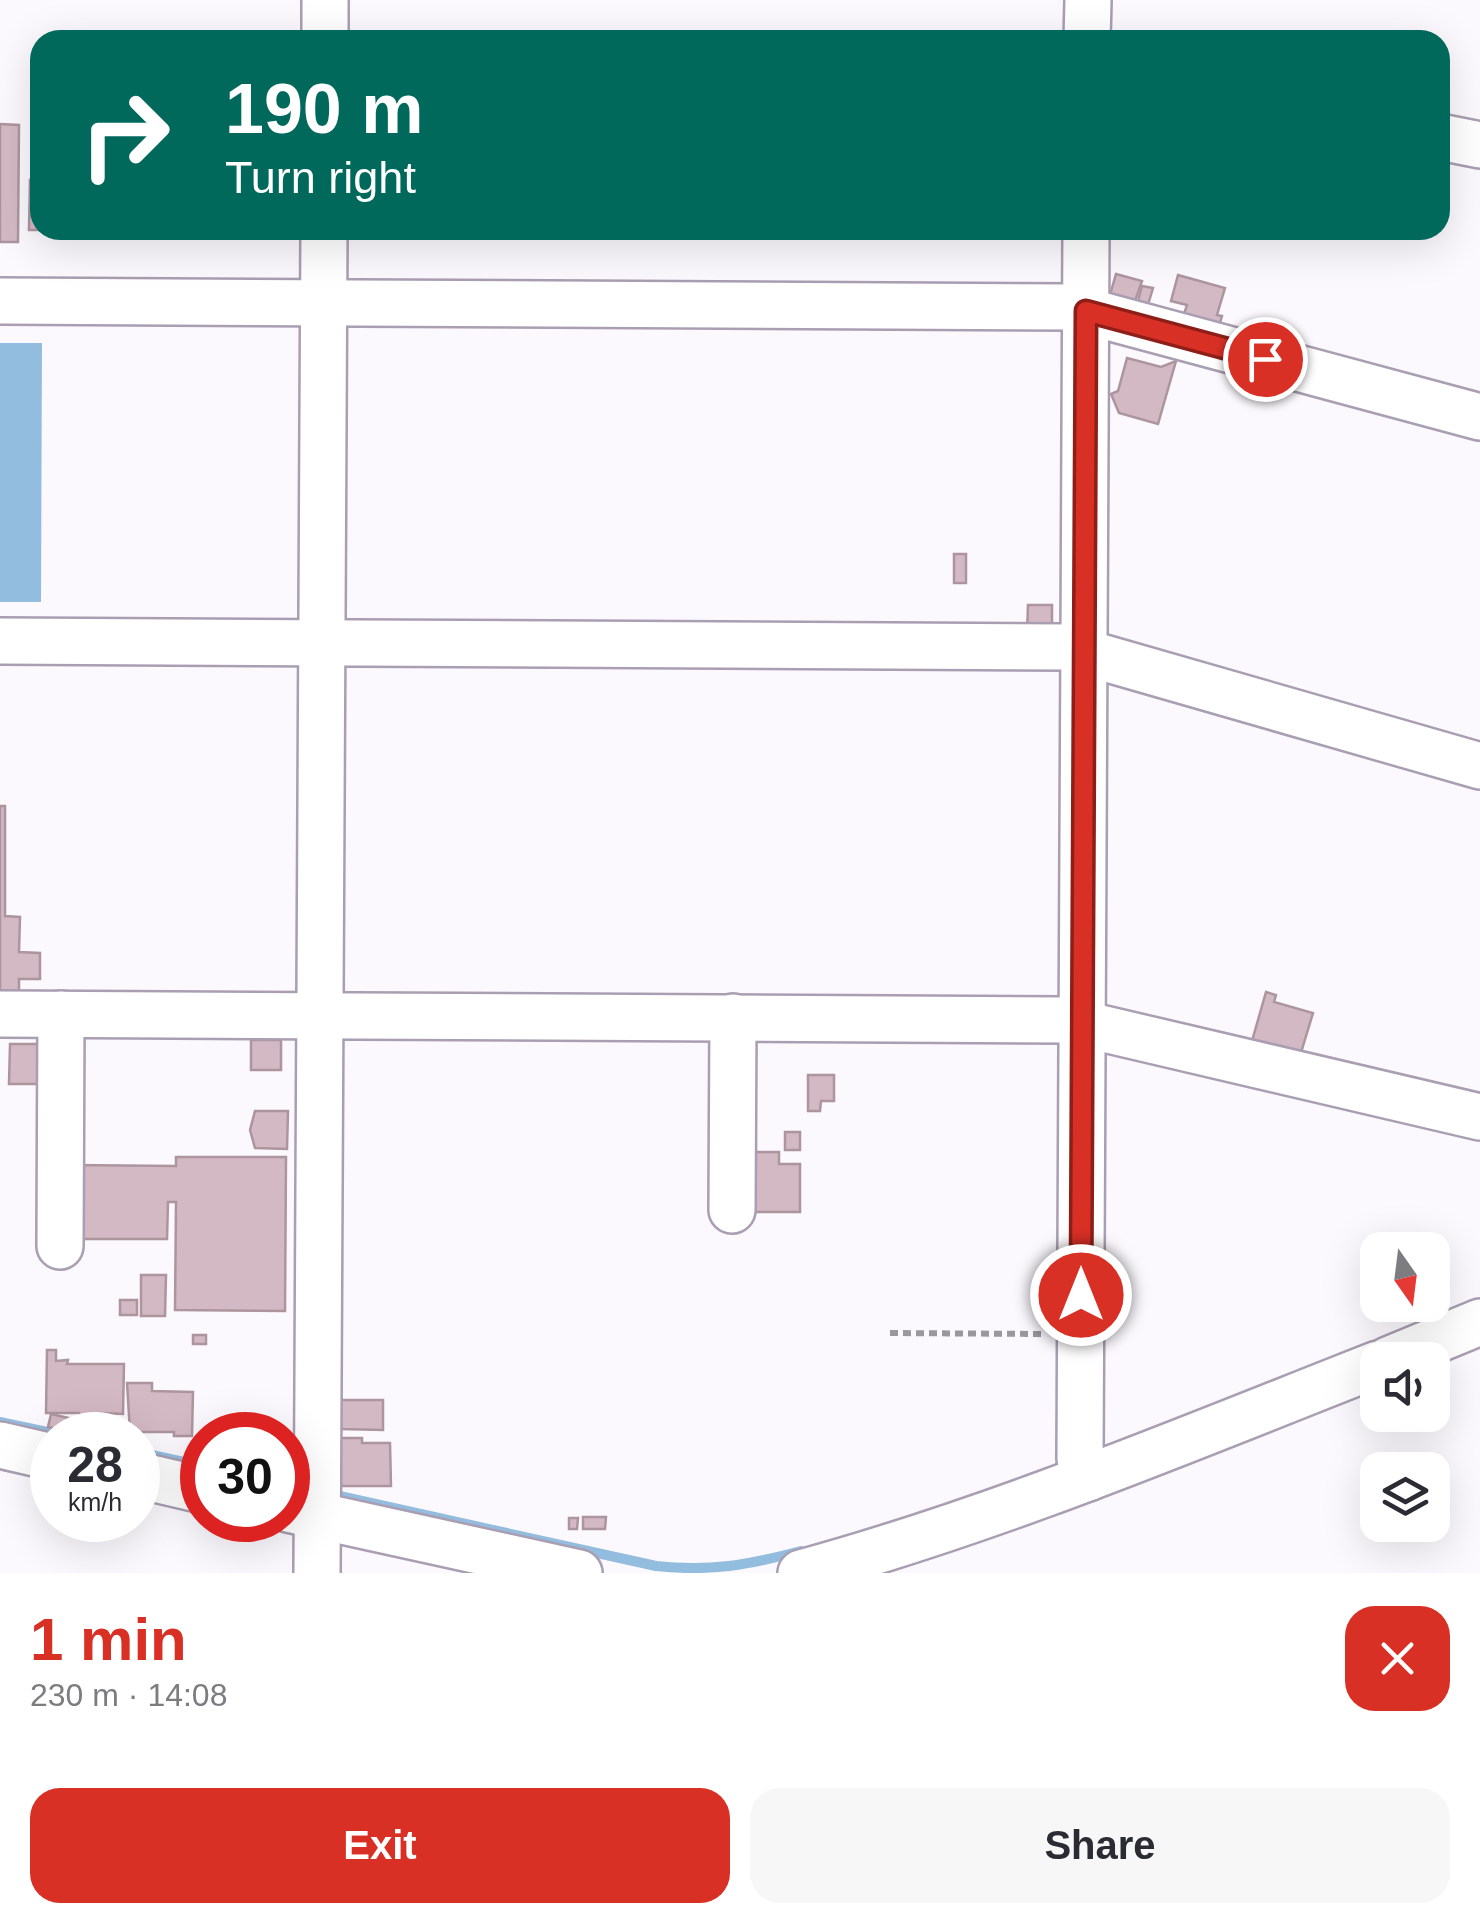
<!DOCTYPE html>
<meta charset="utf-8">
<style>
:root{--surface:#fff;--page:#f7f7f7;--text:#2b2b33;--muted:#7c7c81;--accent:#d93025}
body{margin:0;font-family:Helvetica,sans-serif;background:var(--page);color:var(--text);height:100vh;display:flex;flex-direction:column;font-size:38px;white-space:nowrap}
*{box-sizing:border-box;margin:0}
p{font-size:32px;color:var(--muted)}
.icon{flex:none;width:55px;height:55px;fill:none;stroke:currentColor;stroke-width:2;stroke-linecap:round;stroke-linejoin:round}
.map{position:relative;height:1573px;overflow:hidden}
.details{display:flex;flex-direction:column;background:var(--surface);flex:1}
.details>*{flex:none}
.guide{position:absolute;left:30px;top:30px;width:1420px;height:210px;border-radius:30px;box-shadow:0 10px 40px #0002;background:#00695c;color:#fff;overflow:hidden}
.needle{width:65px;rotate:166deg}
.controls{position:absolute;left:1360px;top:1232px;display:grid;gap:20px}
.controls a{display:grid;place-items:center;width:90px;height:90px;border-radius:20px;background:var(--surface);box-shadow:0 10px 40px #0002;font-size:50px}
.speed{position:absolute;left:30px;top:1412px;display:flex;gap:20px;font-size:50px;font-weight:700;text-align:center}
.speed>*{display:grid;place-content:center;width:130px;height:130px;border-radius:50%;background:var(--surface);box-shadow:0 10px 40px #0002;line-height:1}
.speed small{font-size:25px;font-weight:400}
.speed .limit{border:15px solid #d22;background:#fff;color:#111}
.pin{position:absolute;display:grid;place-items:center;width:85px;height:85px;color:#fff;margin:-42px;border:5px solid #fff;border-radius:50%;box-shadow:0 2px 10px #0007}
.me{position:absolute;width:110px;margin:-55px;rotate:0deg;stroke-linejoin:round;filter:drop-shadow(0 0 8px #0008)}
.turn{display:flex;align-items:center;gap:35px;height:210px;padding:0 30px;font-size:45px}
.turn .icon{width:130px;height:130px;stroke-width:2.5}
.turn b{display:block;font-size:70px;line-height:85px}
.round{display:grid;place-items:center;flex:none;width:105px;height:105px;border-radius:30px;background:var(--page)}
.summary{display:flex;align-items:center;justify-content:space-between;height:170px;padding:0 30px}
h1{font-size:60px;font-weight:700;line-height:75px;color:var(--accent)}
.button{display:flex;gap:20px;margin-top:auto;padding:20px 30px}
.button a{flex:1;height:115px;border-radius:30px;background:var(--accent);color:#fff;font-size:40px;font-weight:700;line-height:115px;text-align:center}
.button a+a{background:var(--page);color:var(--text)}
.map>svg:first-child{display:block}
.water{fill:#93bdde}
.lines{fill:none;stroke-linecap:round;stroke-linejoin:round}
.stream{stroke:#93bdde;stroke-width:10}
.building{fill:#d3b9c3;stroke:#ad959e;stroke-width:2.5}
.minor-casing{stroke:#aa9eb2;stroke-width:50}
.path{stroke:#9a979d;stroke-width:6;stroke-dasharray:8 5;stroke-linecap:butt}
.minor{stroke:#fff;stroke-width:45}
.route-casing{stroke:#8d1f18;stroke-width:25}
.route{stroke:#d93025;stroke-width:18}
</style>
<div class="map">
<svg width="1480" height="1573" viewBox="0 0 1480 1573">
<rect width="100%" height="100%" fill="#fcf9fe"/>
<path class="water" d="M 0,343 L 42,343 L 41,602 L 0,602 Z"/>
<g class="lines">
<g class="stream">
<path d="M 0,1422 L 61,1435"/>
<path d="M 138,1452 L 202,1466"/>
<path d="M 335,1495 L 656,1566 C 710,1572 748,1565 801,1551"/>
</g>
</g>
<g class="building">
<path d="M 0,124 L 19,125 L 18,242 L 0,242 Z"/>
<path d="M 30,180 L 40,181 L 40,230 L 49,230 L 29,230 Z"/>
<path d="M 1116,274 L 1142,281 L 1135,301 L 1110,295 Z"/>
<path d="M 1178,275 L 1225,288 L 1217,315 L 1222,316 L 1218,329 L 1198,324 L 1200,318 L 1184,314 L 1187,305 L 1171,301 Z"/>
<path d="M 1142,286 L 1153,288 L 1147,308 L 1137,305 Z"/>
<path d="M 1127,358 L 1161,367 L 1176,361 L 1158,424 L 1119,413 L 1111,394 L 1118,391 Z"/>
<rect x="954" y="554" width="12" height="29"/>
<path d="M 1028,605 L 1052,605 L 1052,633 L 1027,632 Z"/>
<path d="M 0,806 L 5,806 L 5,916 L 20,917 L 19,952 L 40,953 L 40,979 L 19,979 L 19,993 L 0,992 Z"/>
<path d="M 1266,992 L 1276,995 L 1274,1002 L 1313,1013 L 1300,1056 L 1252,1041 Z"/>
<rect x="251" y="1040" width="30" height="30"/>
<path d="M 10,1044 L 46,1044 L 46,1084 L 9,1084 Z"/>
<path d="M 808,1075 L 834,1075 L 834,1101 L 821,1101 L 820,1111 L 808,1111 Z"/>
<path d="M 255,1111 L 288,1111 L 287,1149 L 255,1148 L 250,1130 Z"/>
<rect x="785" y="1132" width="15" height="18"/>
<path d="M 751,1152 L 779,1152 L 779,1164 L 800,1164 L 800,1212 L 750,1212 Z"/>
<path d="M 176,1157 L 286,1157 L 285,1311 L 175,1310 L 176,1202 L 168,1202 L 167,1239 L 72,1239 L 73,1165 L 176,1166 Z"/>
<path d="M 141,1275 L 166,1275 L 165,1316 L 141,1316 Z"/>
<rect x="120" y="1300" width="17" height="15"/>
<rect x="193" y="1335" width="13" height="9"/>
<path d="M 47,1350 L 56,1350 L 56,1361 L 68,1360 L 67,1364 L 124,1364 L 123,1414 L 100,1413 L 100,1419 L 79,1418 L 79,1413 L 46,1413 Z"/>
<path d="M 127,1383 L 152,1383 L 152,1391 L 193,1392 L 192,1436 L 174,1436 L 174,1432 L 130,1432 Z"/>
<path d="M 341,1400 L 383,1400 L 383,1430 L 340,1429 Z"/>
<path d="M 51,1414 L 73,1419 L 70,1432 L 48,1427 Z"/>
<path d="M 338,1438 L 362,1438 L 362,1443 L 390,1443 L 391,1486 L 338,1486 Z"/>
<path d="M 583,1517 L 606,1517 L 605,1529 L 583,1529 Z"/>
<path d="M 569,1518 L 578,1518 L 577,1529 L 569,1529 Z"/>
</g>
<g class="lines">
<g class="minor-casing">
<g id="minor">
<path d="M 325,40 L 325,0"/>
<path d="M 1087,40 L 1088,0"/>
<path d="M 1440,137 L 1480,145"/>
<path d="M 1086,230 L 1080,1459 L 1088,1478"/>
<path d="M 0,301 L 1071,307 L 1480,417"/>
<path d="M 0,641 L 1066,647 L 1480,766"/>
<path d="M 0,1014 L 1066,1020 L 1480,1117"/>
<path d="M 732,1210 L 733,1017"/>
<path d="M 60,1246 L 61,1014"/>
<path d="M 1388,1360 L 1480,1322"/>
<path d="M 0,1445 L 52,1457"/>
<path d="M 138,1475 L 202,1490"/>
<path d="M 288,1509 L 579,1573"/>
<path d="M 317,1573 L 324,230"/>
<path d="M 801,1573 C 998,1519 1187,1439 1378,1364"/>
</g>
</g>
<path class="path" d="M 890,1333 L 1045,1334"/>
<use href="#minor" class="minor"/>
</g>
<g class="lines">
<g class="route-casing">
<path id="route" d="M 1081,1295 L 1086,311 L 1265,359"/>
</g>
<use href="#route" class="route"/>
</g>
</svg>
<div class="controls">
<a><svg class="needle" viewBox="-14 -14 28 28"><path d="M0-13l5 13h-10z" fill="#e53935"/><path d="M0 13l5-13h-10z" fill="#7c7c81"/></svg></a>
<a><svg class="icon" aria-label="sound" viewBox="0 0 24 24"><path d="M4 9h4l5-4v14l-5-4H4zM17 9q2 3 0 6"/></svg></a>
<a><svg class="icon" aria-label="layers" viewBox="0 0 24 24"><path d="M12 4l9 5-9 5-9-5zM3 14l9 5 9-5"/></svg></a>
</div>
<div class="speed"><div>28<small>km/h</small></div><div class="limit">30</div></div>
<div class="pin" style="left:1265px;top:359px;background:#d93025"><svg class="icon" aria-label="arrive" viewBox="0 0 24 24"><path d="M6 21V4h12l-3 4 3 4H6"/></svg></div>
<svg class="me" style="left:1081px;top:1295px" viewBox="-20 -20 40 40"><circle r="17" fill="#d93025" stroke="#fff" stroke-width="3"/><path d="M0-11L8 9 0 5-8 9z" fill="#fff"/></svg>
<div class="guide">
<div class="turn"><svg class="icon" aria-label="right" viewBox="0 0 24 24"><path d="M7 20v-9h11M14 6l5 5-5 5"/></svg><div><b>190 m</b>Turn right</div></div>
</div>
</div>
<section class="details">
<div class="summary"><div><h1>1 min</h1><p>230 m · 14:08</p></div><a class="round" style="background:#d93025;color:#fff"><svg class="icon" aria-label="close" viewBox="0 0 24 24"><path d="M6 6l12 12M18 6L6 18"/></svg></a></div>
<div class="button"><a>Exit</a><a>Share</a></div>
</section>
